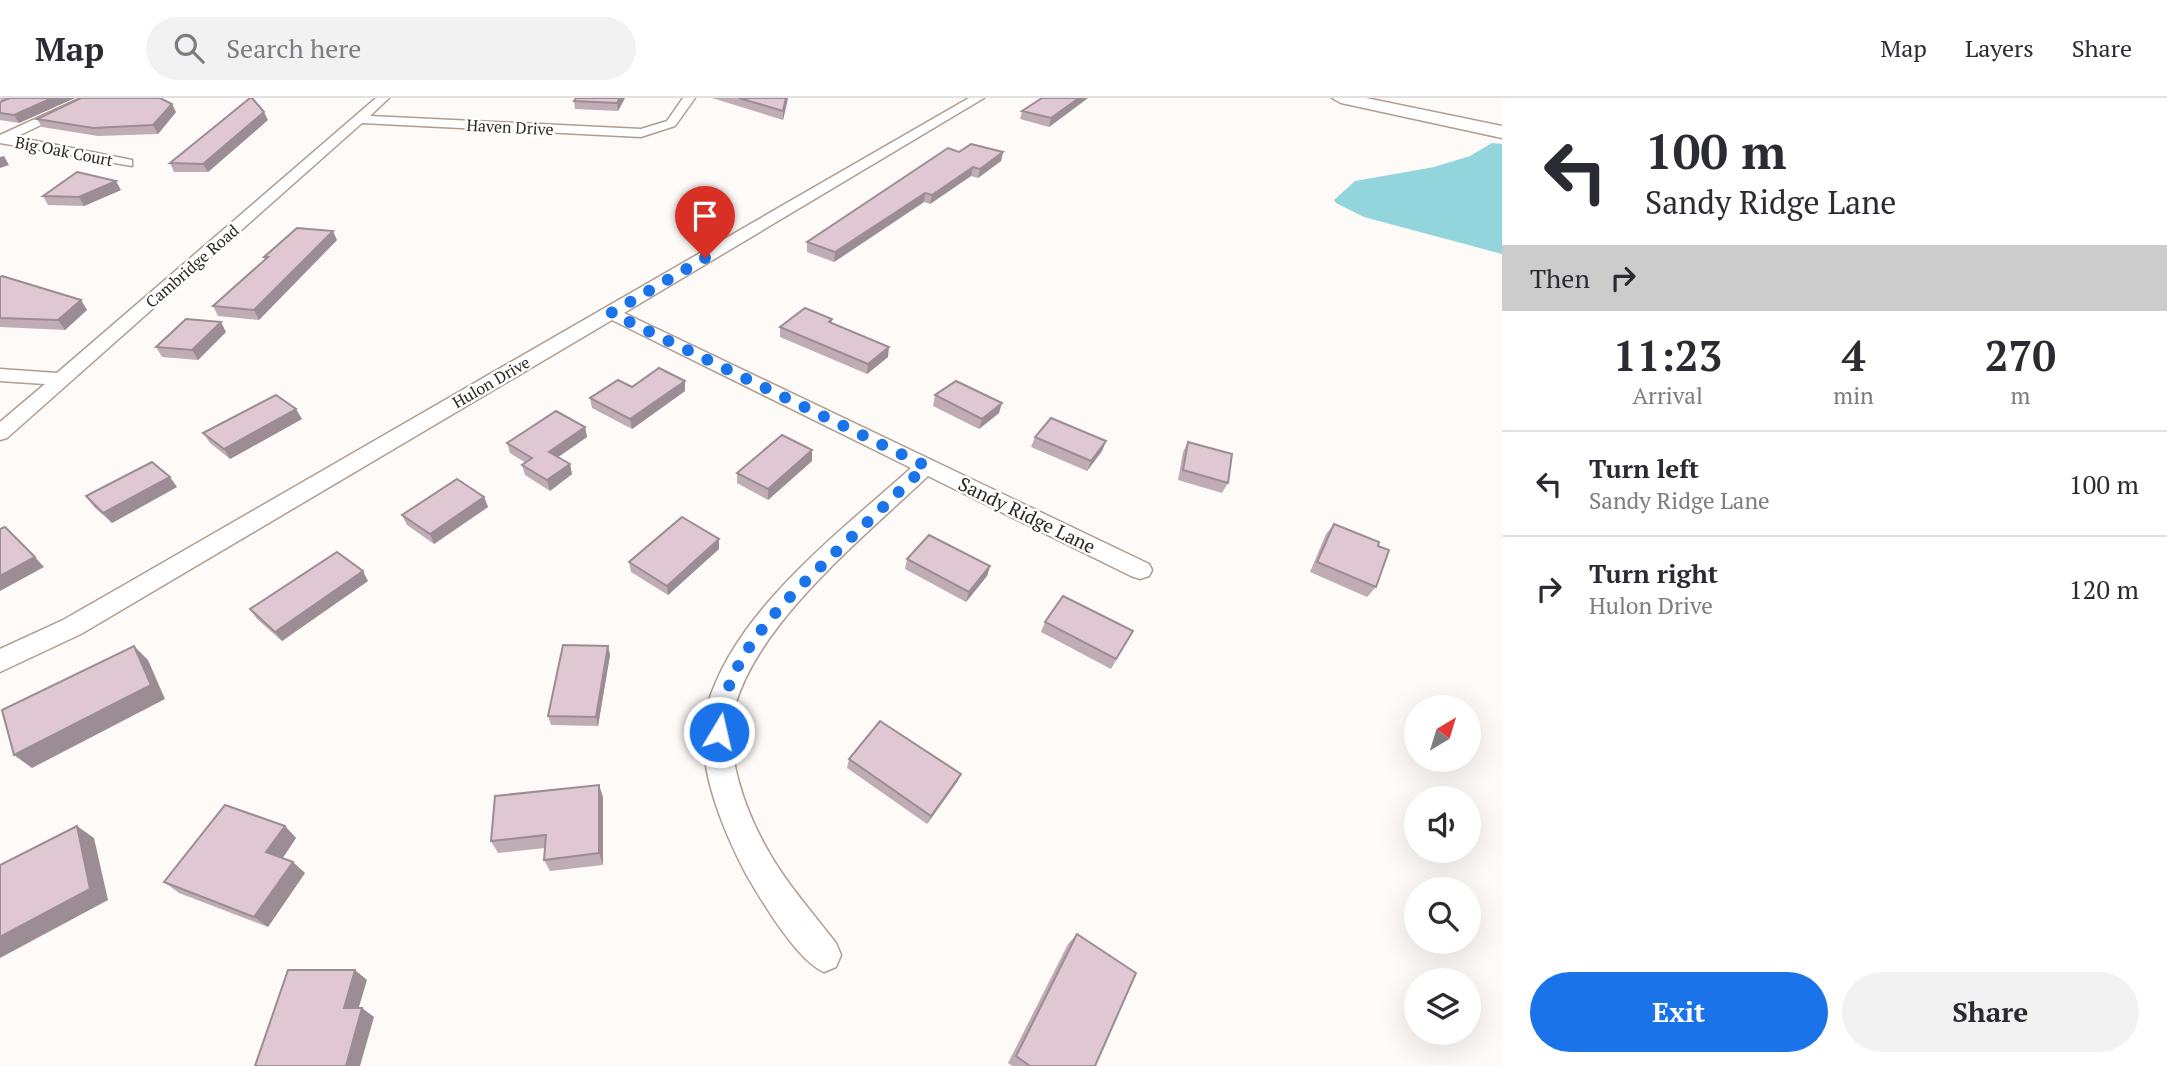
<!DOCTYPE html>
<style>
:root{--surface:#fff;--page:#f2f2f3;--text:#2b2b33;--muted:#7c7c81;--line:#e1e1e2;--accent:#1a73e8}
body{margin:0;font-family:"PT Serif",serif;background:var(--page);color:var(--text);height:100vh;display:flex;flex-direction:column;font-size:26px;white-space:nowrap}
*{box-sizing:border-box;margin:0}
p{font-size:23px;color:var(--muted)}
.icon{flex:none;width:38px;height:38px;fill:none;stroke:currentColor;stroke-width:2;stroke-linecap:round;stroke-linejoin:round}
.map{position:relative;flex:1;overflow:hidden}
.sheet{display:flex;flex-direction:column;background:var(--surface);width:665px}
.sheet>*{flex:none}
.banner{background:#fff;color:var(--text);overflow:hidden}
.needle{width:46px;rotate:38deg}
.fabs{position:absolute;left:1404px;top:597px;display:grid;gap:14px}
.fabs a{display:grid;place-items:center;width:77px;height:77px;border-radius:50%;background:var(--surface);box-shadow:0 7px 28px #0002;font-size:35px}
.pin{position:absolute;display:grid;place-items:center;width:60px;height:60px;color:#fff;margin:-72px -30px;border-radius:50% 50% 50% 0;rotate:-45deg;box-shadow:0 0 7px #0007}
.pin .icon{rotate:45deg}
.me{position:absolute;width:77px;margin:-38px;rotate:9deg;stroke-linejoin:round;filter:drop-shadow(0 0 5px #0008)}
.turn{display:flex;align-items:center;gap:24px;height:147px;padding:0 28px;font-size:32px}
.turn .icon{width:91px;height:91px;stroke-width:2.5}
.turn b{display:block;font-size:49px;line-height:60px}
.then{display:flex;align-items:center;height:66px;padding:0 28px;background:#0003;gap:14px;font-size:26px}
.eta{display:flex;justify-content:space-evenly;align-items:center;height:119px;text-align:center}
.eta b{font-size:42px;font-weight:600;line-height:49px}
.button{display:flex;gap:14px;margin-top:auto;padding:14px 28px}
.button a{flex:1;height:80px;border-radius:42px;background:var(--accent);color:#fff;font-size:28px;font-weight:600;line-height:80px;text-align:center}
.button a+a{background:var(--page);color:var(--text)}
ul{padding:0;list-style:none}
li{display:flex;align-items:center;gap:21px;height:105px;padding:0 28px;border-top:2px solid var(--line)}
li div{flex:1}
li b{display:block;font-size:26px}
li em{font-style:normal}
header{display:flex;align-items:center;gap:42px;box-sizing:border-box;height:98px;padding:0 35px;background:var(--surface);border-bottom:2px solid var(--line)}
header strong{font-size:33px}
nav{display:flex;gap:38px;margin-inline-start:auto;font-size:24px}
.search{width:490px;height:63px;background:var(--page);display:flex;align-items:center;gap:18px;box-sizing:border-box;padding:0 24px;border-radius:38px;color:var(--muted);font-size:26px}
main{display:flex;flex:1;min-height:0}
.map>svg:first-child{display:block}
.water{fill:#92d5dd}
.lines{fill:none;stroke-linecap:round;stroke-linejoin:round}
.street-casing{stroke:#b09d90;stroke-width:3}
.secondary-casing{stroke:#b09d90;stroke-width:3}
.street{fill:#fff;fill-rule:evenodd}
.secondary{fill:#fff;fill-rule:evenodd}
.wall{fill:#c0acb5}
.shaded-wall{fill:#9c8c93}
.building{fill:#dfc8d2;stroke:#9c8c93;stroke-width:2}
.route{stroke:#1a73e8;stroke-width:12;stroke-dasharray:0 21.6}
.labels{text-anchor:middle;stroke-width:5;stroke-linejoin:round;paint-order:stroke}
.far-street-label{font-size:16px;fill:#2c2520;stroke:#fff}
.street-label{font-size:19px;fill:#2c2520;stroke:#fff}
</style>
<header>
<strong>Map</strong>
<div class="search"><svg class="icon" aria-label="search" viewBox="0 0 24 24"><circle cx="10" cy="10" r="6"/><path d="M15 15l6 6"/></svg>Search here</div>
<nav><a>Map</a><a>Layers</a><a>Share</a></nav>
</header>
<main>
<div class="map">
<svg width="1502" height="968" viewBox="0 0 1502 968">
<rect width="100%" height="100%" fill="#fefaf7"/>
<path class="water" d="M 1492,45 L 1502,46 L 1502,156 L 1364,119 L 1336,105 L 1334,102 L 1355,83 L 1434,69 L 1470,58 Z"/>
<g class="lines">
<g class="street-casing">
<g id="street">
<path d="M 81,0 L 97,0 L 16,39 L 132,62 L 132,68 L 0,45 L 0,37 Z"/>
<path d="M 376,0 L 389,0 L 370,18 L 641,31 L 667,23 L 683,0 L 695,0 L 675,28 L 641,39 L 362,25 L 7,340 L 0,342 L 0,324 L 45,286 L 0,283 L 0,271 L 57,275 Z"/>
<path d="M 969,0 L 984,0 L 624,215 L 1149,466 L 1152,472 L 1149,478 L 1140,481 L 1131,478 L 928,378 C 865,438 759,523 735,608 C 723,653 745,712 767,751 C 786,785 812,814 836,845 L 841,857 L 836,869 L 824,874 C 797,863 761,802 746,776 C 722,730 693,661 707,609 C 734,513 840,434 911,370 L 612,222 L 81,536 L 0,574 L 0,551 L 63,522 L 119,490 Z"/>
</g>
</g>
<g class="secondary-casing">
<path id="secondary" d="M 1332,0 L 1366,0 L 1502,28 L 1502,40 L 1341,5 Z"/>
</g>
<use href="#street" class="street"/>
<use href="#secondary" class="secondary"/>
</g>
<g class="wall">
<path d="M 0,0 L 75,0 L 19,25 L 0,22 L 0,4 L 1,3 Z"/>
<path d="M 625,0 L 618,13 L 575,11 L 574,3 Z"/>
<path d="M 712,0 L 788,0 L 783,22 Z"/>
<path d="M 1042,0 L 1088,0 L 1049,29 L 1020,21 L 1022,13 Z"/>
<path d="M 176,14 L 158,36 L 98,38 L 42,29 L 37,21 Z"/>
<path d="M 268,22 L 208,74 L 174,74 L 170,65 Z"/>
<path d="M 1003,54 L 1001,63 L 978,80 L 971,78 L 930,106 L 924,104 L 834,164 L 807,154 L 807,144 Z"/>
<path d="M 121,92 L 84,108 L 48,107 L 43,98 Z"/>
<path d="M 337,142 L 259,222 L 218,218 L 213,208 L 265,162 L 264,159 Z"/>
<path d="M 0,179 L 87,212 L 65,232 L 0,229 Z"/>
<path d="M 832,221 L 832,225 L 888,259 L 867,276 L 780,239 L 780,229 Z"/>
<path d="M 226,234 L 198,262 L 162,259 L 156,249 Z"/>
<path d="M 685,283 L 685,293 L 632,331 L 592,310 L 590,300 L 632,289 Z"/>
<path d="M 935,297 L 999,315 L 979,331 L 933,308 Z"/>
<path d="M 302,321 L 230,361 L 210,345 L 203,335 Z"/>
<path d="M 585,329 L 587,339 L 558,359 L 572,376 L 550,393 L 525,377 L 522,367 L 526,365 L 510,355 L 507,345 Z"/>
<path d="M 1035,339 L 1106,343 L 1102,353 L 1087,373 L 1031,349 Z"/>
<path d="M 1188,344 L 1228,385 L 1222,395 L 1178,382 L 1183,354 Z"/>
<path d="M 812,363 L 768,402 L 737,385 L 737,375 Z"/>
<path d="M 177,389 L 112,425 L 94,409 L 86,398 Z"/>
<path d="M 484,399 L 488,409 L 434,446 L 407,427 L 402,417 Z"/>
<path d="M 1334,426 L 1378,448 L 1376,489 L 1367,499 L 1310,474 L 1326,436 Z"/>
<path d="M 719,441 L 719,451 L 668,497 L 631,474 L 629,464 Z"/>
<path d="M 907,461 L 990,468 L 987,478 L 966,504 L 905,471 Z"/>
<path d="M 368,483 L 282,543 L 257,521 L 250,511 Z"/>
<path d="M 1045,524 L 1133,533 L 1111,571 L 1041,534 Z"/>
<path d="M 608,548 L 610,557 L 598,628 L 551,627 L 548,618 Z"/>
<path d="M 849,661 L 961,676 L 957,684 L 927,726 L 847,670 Z"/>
<path d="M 603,699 L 603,767 L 550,773 L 544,762 L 545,750 L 498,755 L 491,743 Z"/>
<path d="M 285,728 L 296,740 L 283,760 L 305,775 L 268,829 L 179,795 L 164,784 Z"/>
<path d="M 1077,836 L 1095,968 L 1012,968 L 1008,965 L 1068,846 Z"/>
</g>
<g class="shaded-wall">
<path d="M 52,0 L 75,0 L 19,25 L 14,17 Z"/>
<path d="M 620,0 L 625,0 L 618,13 L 617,5 Z"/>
<path d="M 786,0 L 788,0 L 783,22 L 783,13 Z"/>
<path d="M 1079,0 L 1088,0 L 1049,29 L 1051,20 Z"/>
<path d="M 172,6 L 176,14 L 158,36 L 153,27 Z"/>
<path d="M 264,14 L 268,22 L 208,74 L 203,66 Z"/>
<path d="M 1003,54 L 1001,63 L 978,80 L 980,71 Z"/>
<path d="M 4,58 L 9,67 L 0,70 L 0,59 Z"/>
<path d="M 973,69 L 971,78 L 930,106 L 932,97 Z"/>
<path d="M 116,83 L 121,92 L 84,108 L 79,99 Z"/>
<path d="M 925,95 L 924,104 L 834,164 L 835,154 Z"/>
<path d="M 333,133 L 337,142 L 259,222 L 254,212 Z"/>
<path d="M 81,202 L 87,212 L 65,232 L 58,222 Z"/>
<path d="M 221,224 L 226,234 L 198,262 L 192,252 Z"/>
<path d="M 889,249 L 888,259 L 867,276 L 868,266 Z"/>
<path d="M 685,283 L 685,293 L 632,331 L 630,321 Z"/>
<path d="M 1002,305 L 999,315 L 979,331 L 982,321 Z"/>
<path d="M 296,311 L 302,321 L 230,361 L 224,351 Z"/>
<path d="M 585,329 L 587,339 L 551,364 L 549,354 Z"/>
<path d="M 1106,343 L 1102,353 L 1087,373 L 1091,363 Z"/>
<path d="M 812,352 L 812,363 L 768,402 L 768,391 Z"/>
<path d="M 570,366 L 572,376 L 550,393 L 547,382 Z"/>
<path d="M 170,379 L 177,389 L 112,425 L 103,415 Z"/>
<path d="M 484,399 L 488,409 L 434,446 L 430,436 Z"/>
<path d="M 719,441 L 719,451 L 668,497 L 667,488 Z"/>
<path d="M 35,459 L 44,469 L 0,493 L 0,478 Z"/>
<path d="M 990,468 L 987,478 L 966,504 L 969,494 Z"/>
<path d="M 363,473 L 368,483 L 282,543 L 275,534 Z"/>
<path d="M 134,548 L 148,562 L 165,601 L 32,670 L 14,657 Z"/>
<path d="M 608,548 L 610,557 L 598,628 L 596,619 Z"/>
<path d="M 961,676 L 957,684 L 927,726 L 931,718 Z"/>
<path d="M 599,687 L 603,699 L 603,767 L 599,755 Z"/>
<path d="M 77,728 L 94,740 L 108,802 L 0,860 L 0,839 Z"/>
<path d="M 285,728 L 296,740 L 279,765 L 266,754 Z"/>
<path d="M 293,764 L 305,775 L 268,829 L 254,819 Z"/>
<path d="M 355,872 L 367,882 L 356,919 L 344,910 Z"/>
<path d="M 362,910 L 374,919 L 360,968 L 346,968 Z"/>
</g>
<g class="building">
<path d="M 8,0 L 52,0 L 14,17 L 0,15 L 0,4 L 10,0 Z"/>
<path d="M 81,0 L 160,0 L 172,6 L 153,27 L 93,30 L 37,21 Z"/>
<path d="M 250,0 L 252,0 L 264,14 L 203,66 L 170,65 Z"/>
<path d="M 576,0 L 620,0 L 617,5 L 574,3 Z"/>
<path d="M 739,0 L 786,0 L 783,13 Z"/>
<path d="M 1042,0 L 1079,0 L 1051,20 L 1022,13 Z"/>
<path d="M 971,46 L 1003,54 L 980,71 L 973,69 L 932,97 L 925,95 L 835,154 L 807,144 L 948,50 L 959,54 Z"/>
<path d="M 77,74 L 116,83 L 79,99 L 43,98 Z"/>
<path d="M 297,130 L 333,133 L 254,212 L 213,208 L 268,159 L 264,159 Z"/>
<path d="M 2,178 L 81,202 L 58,222 L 0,220 L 0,179 Z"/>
<path d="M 805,210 L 832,221 L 829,224 L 889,249 L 868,266 L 780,229 Z"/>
<path d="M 186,221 L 221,224 L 192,252 L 156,249 Z"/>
<path d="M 659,270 L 685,283 L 630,321 L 590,300 L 618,282 L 632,289 Z"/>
<path d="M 956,283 L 1002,305 L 982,321 L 935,297 Z"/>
<path d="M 276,297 L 296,311 L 224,351 L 203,335 Z"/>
<path d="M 556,313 L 585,329 L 549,354 L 570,366 L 547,382 L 522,367 L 532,360 L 507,345 Z"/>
<path d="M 1051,320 L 1106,343 L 1091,363 L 1035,339 Z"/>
<path d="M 782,337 L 812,352 L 768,391 L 737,375 Z"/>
<path d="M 1188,344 L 1232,356 L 1228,385 L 1183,372 Z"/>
<path d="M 152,364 L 170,379 L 103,415 L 86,398 Z"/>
<path d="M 457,381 L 484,399 L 430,436 L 402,417 Z"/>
<path d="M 682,419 L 719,441 L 667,488 L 629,464 Z"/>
<path d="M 1334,426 L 1379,444 L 1378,448 L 1389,452 L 1376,489 L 1317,464 Z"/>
<path d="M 5,429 L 35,459 L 0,478 L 0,431 Z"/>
<path d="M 929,437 L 990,468 L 969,494 L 907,461 Z"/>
<path d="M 337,454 L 363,473 L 275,534 L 250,511 Z"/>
<path d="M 1063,498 L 1133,533 L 1116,561 L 1045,524 Z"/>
<path d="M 563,547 L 608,548 L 596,619 L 548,618 Z"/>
<path d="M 134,548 L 151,587 L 14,657 L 2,612 Z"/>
<path d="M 880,623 L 961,676 L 931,718 L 849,661 Z"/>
<path d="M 599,687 L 599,755 L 544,762 L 546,737 L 491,743 L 495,698 Z"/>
<path d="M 225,707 L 285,728 L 266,754 L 293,764 L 254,819 L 164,784 Z"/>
<path d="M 77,728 L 90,791 L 0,839 L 0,767 Z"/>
<path d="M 1077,836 L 1136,875 L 1095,968 L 1030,968 L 1016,958 Z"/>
<path d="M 288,872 L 355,872 L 344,910 L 362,910 L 346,968 L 255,968 Z"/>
</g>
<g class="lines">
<path class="route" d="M 705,160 L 611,215 L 926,368 C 897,395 869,423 840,450 C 787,501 724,556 719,634"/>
</g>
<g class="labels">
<g class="far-street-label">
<text transform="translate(510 29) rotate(3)" y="6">Haven Drive</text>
<text transform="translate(64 53) rotate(11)" y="6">Big Oak Court</text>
<text transform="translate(192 168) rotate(-41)" y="6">Cambridge Road</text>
<text transform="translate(491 284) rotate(-30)" y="6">Hulon Drive</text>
</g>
<g class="street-label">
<text transform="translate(1027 417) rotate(26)" y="7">Sandy Ridge Lane</text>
</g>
</g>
</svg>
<div class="fabs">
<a><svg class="needle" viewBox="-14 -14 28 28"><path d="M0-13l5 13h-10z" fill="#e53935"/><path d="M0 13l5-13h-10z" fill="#7c7c81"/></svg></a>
<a><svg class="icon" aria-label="sound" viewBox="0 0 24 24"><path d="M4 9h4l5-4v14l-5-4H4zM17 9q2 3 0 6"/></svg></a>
<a><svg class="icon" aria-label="search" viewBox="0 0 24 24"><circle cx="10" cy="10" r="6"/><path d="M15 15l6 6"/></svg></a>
<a><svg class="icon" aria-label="layers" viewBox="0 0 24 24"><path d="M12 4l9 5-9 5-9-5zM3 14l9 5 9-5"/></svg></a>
</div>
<div class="pin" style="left:705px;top:160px;background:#d93025"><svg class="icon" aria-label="arrive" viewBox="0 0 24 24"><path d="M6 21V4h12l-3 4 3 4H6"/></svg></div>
<svg class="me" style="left:719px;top:634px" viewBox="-20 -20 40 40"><circle r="17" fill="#1a73e8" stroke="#fff" stroke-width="3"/><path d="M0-11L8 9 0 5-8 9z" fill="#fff"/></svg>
</div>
<section class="sheet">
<div class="banner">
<div class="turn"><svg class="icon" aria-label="left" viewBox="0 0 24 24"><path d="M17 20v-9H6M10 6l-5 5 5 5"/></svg><div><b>100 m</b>Sandy Ridge Lane</div></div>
<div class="then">Then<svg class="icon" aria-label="right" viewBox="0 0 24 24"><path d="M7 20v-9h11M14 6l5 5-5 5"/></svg></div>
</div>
<div class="eta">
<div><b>11:23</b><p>Arrival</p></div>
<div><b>4</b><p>min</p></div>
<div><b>270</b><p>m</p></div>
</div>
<ul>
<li><svg class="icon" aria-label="left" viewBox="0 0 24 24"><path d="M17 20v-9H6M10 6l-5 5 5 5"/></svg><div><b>Turn left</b><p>Sandy Ridge Lane</p></div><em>100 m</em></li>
<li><svg class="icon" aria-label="right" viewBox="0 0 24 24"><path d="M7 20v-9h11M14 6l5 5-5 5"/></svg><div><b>Turn right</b><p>Hulon Drive</p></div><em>120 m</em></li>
</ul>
<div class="button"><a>Exit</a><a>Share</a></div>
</section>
</main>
